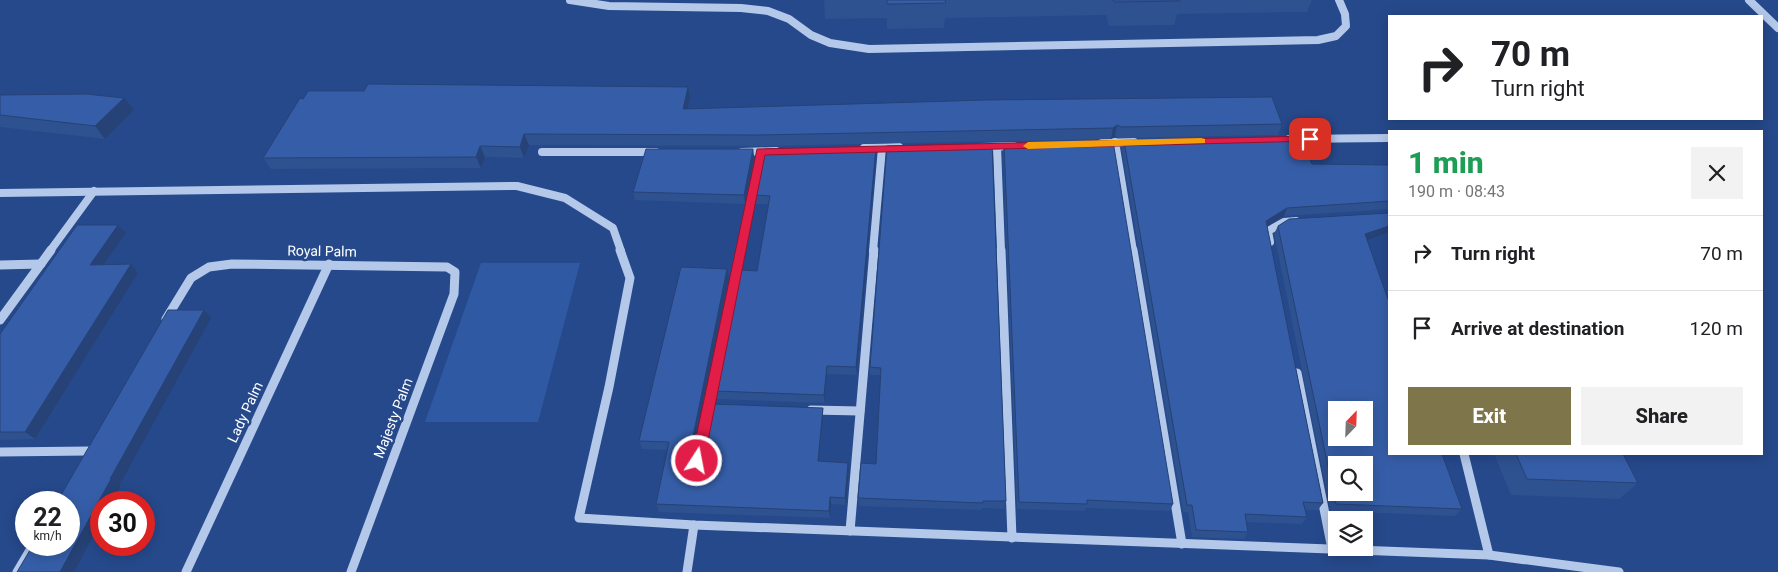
<!DOCTYPE html>
<meta charset="utf-8">
<style>
:root{--surface:#fff;--page:#f2f2f2;--text:#202124;--muted:#757577;--line:#e0e0e0;--accent:#7f754a}
body{margin:0;font-family:Roboto,sans-serif;background:var(--page);color:var(--text);height:100vh;display:flex;flex-direction:column;font-size:19px;white-space:nowrap}
*{box-sizing:border-box;margin:0}
p{font-size:16px;color:var(--muted)}
.icon{flex:none;width:28px;height:28px;fill:none;stroke:currentColor;stroke-width:2;stroke-linecap:round;stroke-linejoin:round}
.map{position:relative;flex:1;overflow:hidden}
.panel{position:absolute;left:1388px;top:130px;width:375px;height:325px;display:flex;flex-direction:column;background:var(--surface);border-radius:0px;box-shadow:0 2px 12px #0003}
.panel>*{flex:none}
.top-card{position:absolute;left:1388px;top:15px;width:375px;height:105px;border-radius:0px;box-shadow:0 2px 12px #0003;background:#fff;color:var(--text);overflow:hidden}
.needle{width:32px;rotate:23deg}
.fabs{position:absolute;left:1328px;top:401px;display:grid;gap:10px}
.fabs a{display:grid;place-items:center;width:45px;height:45px;border-radius:0px;background:var(--surface);box-shadow:0 2px 12px #0003;font-size:25px}
.speed{position:absolute;left:15px;top:491px;display:flex;gap:10px;font-size:25px;font-weight:700;text-align:center}
.speed>*{display:grid;place-content:center;width:65px;height:65px;border-radius:50%;background:var(--surface);box-shadow:0 2px 12px #0003;line-height:1}
.speed small{font-size:12px;font-weight:400}
.speed .limit{border:8px solid #d22;background:#fff;color:#111}
.pin{position:absolute;display:grid;place-items:center;width:42px;height:42px;color:#fff;margin:-21px;border-radius:10px;box-shadow:0 2px 8px #0006}
.me{position:absolute;width:55px;margin:-28px;rotate:11deg;stroke-linejoin:round;filter:drop-shadow(0 0 4px #0008)}
.turn{display:flex;align-items:center;gap:18px;height:105px;padding:0 20px;font-size:22px}
.turn .icon{width:65px;height:65px;stroke-width:2.5}
.turn b{display:block;font-size:35px;line-height:42px}
.round{display:grid;place-items:center;flex:none;width:52px;height:52px;border-radius:0px;background:var(--page)}
.headline{display:flex;align-items:center;justify-content:space-between;height:85px;padding:0 20px}
h1{font-size:30px;font-weight:800;line-height:38px;color:#1e9e55}
.button{display:flex;gap:10px;margin-top:auto;padding:10px 20px}
.button a{flex:1;height:58px;border-radius:0px;background:var(--accent);color:#fff;font-size:20px;font-weight:800;line-height:58px;text-align:center}
.button a+a{background:var(--page);color:var(--text)}
ul{padding:0;list-style:none}
li{display:flex;align-items:center;gap:15px;height:75px;padding:0 20px;border-top:1px solid var(--line)}
li div{flex:1}
li b{display:block;font-size:19px}
li em{font-style:normal}
.map>svg:first-child{display:block}
.green{fill:#3059a3}
.lines{fill:none;stroke-linecap:round;stroke-linejoin:round}
.minor-far1{stroke:#b4c8ea;stroke-width:8}
.minor{stroke:#b4c8ea;stroke-width:9}
.wall{fill:#2e5190}
.shaded-wall{fill:#264276}
.building{fill:#365ea8;stroke:#264276;fill-rule:evenodd}
.route{fill:#e11d48;stroke:#92132f}
.slow{fill:#f59e0b}
.labels{text-anchor:middle;stroke-width:5;stroke-linejoin:round;paint-order:stroke}
.street-label{font-size:14px;fill:#fff;stroke:#26498b}
</style>
<div class="map">
<svg width="1778" height="572" viewBox="0 0 1778 572">
<rect width="100%" height="100%" fill="#26498b"/>
<path class="green" d="M 481,263 L 580,263 L 538,422 L 425,422 Z"/>
<g class="lines">
<g class="minor-far1">
<path d="M 570,0 L 609,6 L 741,8 L 768,11 L 789,19 L 811,35 L 830,43 L 869,49 L 1318,40 L 1336,36 L 1346,26 L 1345,14 L 1339,0"/>
<path d="M 1749,0 L 1778,28"/>
<path d="M 1289,139 L 1389,138"/>
<path d="M 1115,142 L 1133,251"/>
<path d="M 1102,143 L 1134,142"/>
<path d="M 982,147 L 1014,146"/>
<path d="M 997,147 L 1001,251"/>
<path d="M 864,148 L 899,147"/>
<path d="M 542,152 L 656,152"/>
<path d="M 742,152 L 776,151"/>
<path d="M 0,193 L 517,186 L 565,198 L 613,228 L 621,251"/>
<path d="M 1270,242 L 1268,231 L 1284,222 L 1296,221"/>
<path d="M 50,251 L 94,191"/>
<path d="M 741,251 L 761,152"/>
<path d="M 873,251 L 882,148"/>
</g>
<g class="minor">
<path d="M 620,250 L 630,278 L 609,387 L 579,518 L 694,525 L 1489,555 L 1619,572"/>
<path d="M 1001,250 L 1012,538"/>
<path d="M 1133,250 L 1182,544"/>
<path d="M 0,265 L 41,264"/>
<path d="M 166,319 L 191,278 L 209,267 L 232,264 L 447,267 L 455,272 L 454,294 L 351,572"/>
<path d="M 0,320 L 51,250"/>
<path d="M 1297,373 L 1332,549"/>
<path d="M 811,410 L 860,411"/>
<path d="M 0,452 L 89,451"/>
<path d="M 1464,454 L 1489,555"/>
<path d="M 697,461 L 741,250"/>
<path d="M 850,531 L 874,250"/>
<path d="M 17,572 L 33,545"/>
<path d="M 186,572 L 329,264"/>
<path d="M 687,572 L 694,525"/>
</g>
</g>
<g class="wall">
<path d="M 824,0 L 1312,0 L 1307,12 L 1177,14 L 1174,25 L 1109,26 L 1106,15 L 945,18 L 944,28 L 887,29 L 887,18 L 825,19 Z"/>
<path d="M 0,95 L 134,110 L 105,139 L 0,127 Z"/>
<path d="M 690,98 L 687,109 L 1282,124 L 1278,135 L 1119,138 L 1115,136 L 1111,139 L 761,146 L 529,145 L 524,158 L 485,157 L 481,168 L 271,169 L 263,158 Z"/>
<path d="M 1124,141 L 1312,164 L 1389,165 L 1389,209 L 1284,216 L 1267,226 L 1323,503 L 1318,510 L 1305,510 L 1307,517 L 1302,524 L 1246,522 L 1248,532 L 1244,539 L 1192,537 L 1188,512 L 1183,512 L 1122,150 Z"/>
<path d="M 1004,144 L 1173,504 L 1170,511 L 1086,508 L 1085,511 L 1017,509 L 1003,152 Z"/>
<path d="M 887,146 L 1006,501 L 1004,509 L 982,508 L 982,510 L 859,506 L 858,498 L 876,464 L 881,375 L 870,375 L 870,367 Z"/>
<path d="M 876,147 L 876,155 L 857,375 L 827,374 L 824,403 L 717,399 L 715,391 L 757,271 L 769,204 L 756,204 L 755,195 Z"/>
<path d="M 753,149 L 754,158 L 745,204 L 635,200 L 633,192 Z"/>
<path d="M 1389,213 L 1389,232 L 1367,240 L 1462,509 L 1455,516 L 1331,511 L 1274,234 L 1278,226 Z"/>
<path d="M 118,225 L 126,233 L 104,265 L 138,273 L 35,439 L 0,440 L 0,334 Z"/>
<path d="M 729,278 L 692,459 L 694,460 L 823,408 L 823,416 L 819,461 L 848,463 L 849,470 L 846,505 L 831,504 L 830,518 L 659,512 L 656,504 L 667,450 L 642,449 L 639,441 Z"/>
<path d="M 1494,454 L 1623,454 L 1638,483 L 1619,499 L 1511,495 Z"/>
</g>
<g class="shaded-wall">
<path d="M 688,87 L 690,98 L 685,120 L 683,109 Z"/>
<path d="M 124,98 L 134,110 L 105,139 L 95,126 Z"/>
<path d="M 1117,125 L 1115,136 L 1111,139 L 1113,128 Z"/>
<path d="M 524,134 L 529,145 L 524,158 L 520,147 Z"/>
<path d="M 480,146 L 485,157 L 481,168 L 476,157 Z"/>
<path d="M 876,147 L 876,155 L 857,375 L 856,367 Z"/>
<path d="M 753,149 L 754,158 L 745,204 L 744,195 Z"/>
<path d="M 1287,208 L 1284,216 L 1263,229 L 1266,221 Z"/>
<path d="M 118,225 L 126,233 L 98,273 L 90,265 Z"/>
<path d="M 1389,226 L 1389,232 L 1360,243 L 1365,234 Z"/>
<path d="M 131,264 L 138,273 L 35,439 L 25,432 Z"/>
<path d="M 727,269 L 729,278 L 691,463 L 689,456 Z"/>
<path d="M 204,310 L 211,318 L 119,486 L 120,487 L 112,502 L 101,502 L 101,522 L 74,572 L 60,572 L 110,479 Z"/>
<path d="M 827,366 L 827,374 L 824,403 L 824,395 Z"/>
<path d="M 823,408 L 823,416 L 818,469 L 818,461 Z"/>
<path d="M 848,463 L 849,470 L 846,505 L 845,498 Z"/>
<path d="M 830,497 L 831,504 L 830,518 L 829,511 Z"/>
</g>
<g class="building">
<path d="M 887,0 L 945,0 L 946,3 L 887,4 Z"/>
<path d="M 1113,0 L 1180,0 L 1180,1 L 1114,2 Z"/>
<path d="M 368,84 L 688,87 L 683,109 L 986,100 L 1272,97 L 1282,124 L 1122,127 L 1117,125 L 1113,128 L 759,135 L 524,134 L 520,147 L 480,146 L 476,157 L 263,158 L 300,98 L 303,99 L 308,91 L 364,91 Z"/>
<path d="M 86,94 L 124,98 L 95,126 L 0,115 L 0,95 Z"/>
<path d="M 1286,138 L 1301,139 L 1312,164 L 1389,165 L 1389,201 L 1287,208 L 1266,221 L 1323,503 L 1303,502 L 1307,517 L 1245,514 L 1248,532 L 1196,530 L 1192,505 L 1187,505 L 1124,141 Z"/>
<path d="M 1113,141 L 1173,504 L 1087,500 L 1087,504 L 1019,502 L 1004,144 Z"/>
<path d="M 992,144 L 1006,501 L 983,501 L 983,503 L 858,498 L 861,463 L 876,464 L 881,368 L 870,367 L 887,146 Z"/>
<path d="M 876,147 L 856,367 L 827,366 L 824,395 L 715,391 L 740,270 L 757,271 L 770,196 L 755,195 L 765,149 Z"/>
<path d="M 646,149 L 753,149 L 744,195 L 633,192 Z"/>
<path d="M 1389,213 L 1389,226 L 1365,234 L 1389,302 L 1389,454 L 1442,454 L 1462,509 L 1336,504 L 1278,226 L 1289,219 ZM 1336,410 L 1364,410 L 1364,438 L 1336,438 ZM 1336,465 L 1364,465 L 1364,492 L 1336,492 Z"/>
<path d="M 77,225 L 118,225 L 90,265 L 131,264 L 25,432 L 0,432 L 0,334 Z"/>
<path d="M 681,267 L 727,269 L 689,456 L 694,460 L 701,455 L 712,404 L 823,408 L 818,461 L 848,463 L 845,498 L 830,497 L 829,511 L 656,504 L 669,442 L 639,441 Z"/>
<path d="M 168,310 L 204,310 L 110,479 L 111,479 L 60,572 L 17,572 L 33,545 L 69,545 L 69,502 L 57,502 Z"/>
<path d="M 1516,454 L 1623,454 L 1638,483 L 1527,479 Z"/>
</g>
<path class="route" d="M 1310,136 L 1314,137 L 1314,141 L 765,155 L 704,461 L 702,465 L 693,465 L 691,461 L 757,149 Z"/>
<path class="slow" d="M 1201,138 L 1205,139 L 1205,143 L 1028,149 L 1023,146 L 1028,142 Z"/>
<g class="labels">
<g class="street-label">
<text transform="translate(322 251) rotate(1)" y="5">Royal Palm</text>
<text transform="translate(245 412) rotate(-65)" y="5">Lady Palm</text>
<text transform="translate(393 418) rotate(-69)" y="5">Majesty Palm</text>
</g>
</g>
</svg>
<div class="fabs">
<a><svg class="needle" viewBox="-14 -14 28 28"><path d="M0-13l5 13h-10z" fill="#e53935"/><path d="M0 13l5-13h-10z" fill="#757577"/></svg></a>
<a><svg class="icon" aria-label="search" viewBox="0 0 24 24"><circle cx="10" cy="10" r="6"/><path d="M15 15l6 6"/></svg></a>
<a><svg class="icon" aria-label="layers" viewBox="0 0 24 24"><path d="M12 4l9 5-9 5-9-5zM3 14l9 5 9-5"/></svg></a>
</div>
<div class="speed"><div>22<small>km/h</small></div><div class="limit">30</div></div>
<div class="pin" style="left:1310px;top:139px;background:#d93025"><svg class="icon" aria-label="arrive" viewBox="0 0 24 24"><path d="M6 21V4h12l-3 4 3 4H6"/></svg></div>
<svg class="me" style="left:697px;top:461px" viewBox="-20 -20 40 40"><circle r="17" fill="#e11d48" stroke="#fff" stroke-width="3"/><path d="M0-11L8 9 0 5-8 9z" fill="#fff"/></svg>
<div class="top-card">
<div class="turn"><svg class="icon" aria-label="right" viewBox="0 0 24 24"><path d="M7 20v-9h11M14 6l5 5-5 5"/></svg><div><b>70 m</b>Turn right</div></div>
</div>
<section class="panel">
<div class="headline"><div><h1>1 min</h1><p>190 m · 08:43</p></div><a class="round"><svg class="icon" aria-label="close" viewBox="0 0 24 24"><path d="M6 6l12 12M18 6L6 18"/></svg></a></div>
<ul>
<li><svg class="icon" aria-label="right" viewBox="0 0 24 24"><path d="M7 20v-9h11M14 6l5 5-5 5"/></svg><div><b>Turn right</b></div><em>70 m</em></li>
<li><svg class="icon" aria-label="arrive" viewBox="0 0 24 24"><path d="M6 21V4h12l-3 4 3 4H6"/></svg><div><b>Arrive at destination</b></div><em>120 m</em></li>
</ul>
<div class="button"><a>Exit</a><a>Share</a></div>
</section>
</div>
